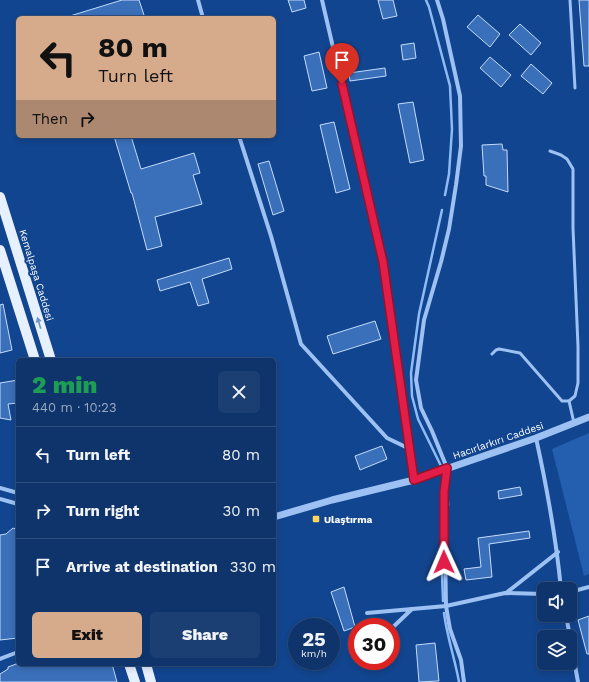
<!DOCTYPE html>
<meta charset="utf-8">
<style>
:root{--surface:#0e346b;--page:#1c3f73;--text:#f1f3f6;--muted:#9baac1;--line:#2e4f7e;--accent:#d6ab8b}
body{margin:0;font-family:"Work Sans",sans-serif;background:var(--page);color:var(--text);height:100vh;display:flex;flex-direction:column;font-size:15px;white-space:nowrap}
*{box-sizing:border-box;margin:0}
p{font-size:13px;color:var(--muted)}
.icon{flex:none;width:22px;height:22px;fill:none;stroke:currentColor;stroke-width:2;stroke-linecap:round;stroke-linejoin:round}
.map{position:relative;flex:1;overflow:hidden}
.details{position:absolute;left:16px;top:358px;width:260px;height:308px;display:flex;flex-direction:column;background:var(--surface);border-radius:6px;box-shadow:0 2px 6px #0003,0 0 0 1px var(--line)}
.details>*{flex:none}
.top-card{position:absolute;left:16px;top:16px;width:260px;height:122px;border-radius:6px;box-shadow:0 2px 6px #0003,0 0 0 1px var(--line);background:#d6ab8b;color:#111;overflow:hidden}
.tools{position:absolute;left:537px;top:582px;display:grid;gap:8px}
.tools a{display:grid;place-items:center;width:40px;height:40px;border-radius:6px;background:var(--surface);box-shadow:0 2px 6px #0003,0 0 0 1px var(--line);font-size:20px}
.speed{position:absolute;left:288px;top:618px;display:flex;gap:8px;font-size:20px;font-weight:700;text-align:center}
.speed>*{display:grid;place-content:center;width:52px;height:52px;border-radius:50%;background:var(--surface);box-shadow:0 2px 6px #0003,0 0 0 1px var(--line);line-height:1}
.speed small{font-size:10px;font-weight:400}
.speed .limit{border:6px solid #d22;background:#fff;color:#111}
.pin{position:absolute;display:grid;place-items:center;width:34px;height:34px;color:#fff;margin:-41px -17px;border-radius:50% 50% 50% 0;rotate:-45deg;box-shadow:0 0 4px #0007}
.pin .icon{rotate:45deg}
.me{position:absolute;width:44px;margin:-22px;rotate:359deg;stroke-linejoin:round;filter:drop-shadow(0 0 3px #0008)}
.turn{display:flex;align-items:center;gap:14px;height:84px;padding:0 16px;font-size:18px}
.turn .icon{width:52px;height:52px;stroke-width:2.5}
.turn b{display:block;font-size:28px;line-height:34px}
.then{display:flex;align-items:center;height:38px;padding:0 16px;background:#0003;gap:8px;font-size:15px}
.round{display:grid;place-items:center;flex:none;width:42px;height:42px;border-radius:6px;background:var(--page)}
.headline{display:flex;align-items:center;justify-content:space-between;height:68px;padding:0 16px}
h1{font-size:24px;font-weight:800;line-height:30px;color:#1e9e55}
.cta{display:flex;gap:8px;margin-top:auto;padding:8px 16px}
.cta a{flex:1;height:46px;border-radius:6px;background:var(--accent);color:#111;font-size:16px;font-weight:800;line-height:46px;text-align:center}
.cta a+a{background:var(--page);color:var(--text)}
ul{padding:0;list-style:none}
li{display:flex;align-items:center;gap:12px;height:56px;padding:0 16px;border-top:1px solid var(--line)}
li div{flex:1}
li b{display:block;font-size:15px}
li em{font-style:normal}
.map>svg:first-child{display:block}
.green{fill:#235eaf}
.lines{fill:none;stroke-linecap:round;stroke-linejoin:round}
.stream{stroke:#8ebbf5;stroke-width:2.5}
.building{fill:#3a6fb9;stroke:#c3dcfd}
.service{stroke:#9cc1f2;stroke-width:3}
.minor{stroke:#9cc1f2;stroke-width:4}
.tertiary{stroke:#9cc1f2;stroke-width:7}
.primary{stroke:#e7f0ff;stroke-width:10}
.oneway{fill:#7292c1}
.route-casing{stroke:#92132f;stroke-width:10}
.route{stroke:#e11d48;stroke-width:7}
.poi-dot{fill:#ffd55d;stroke:#12458f;stroke-width:1.5}
.labels{text-anchor:middle;stroke-width:4;stroke-linejoin:round;paint-order:stroke}
.street-label{font-size:10px;fill:#fff;stroke:#12458f}
.poi-label{font-size:10px;font-weight:bold;fill:#fff;stroke:#12458f;text-anchor:start}
</style>
<div class="map">
<svg width="589" height="682" viewBox="0 0 589 682">
<rect width="100%" height="100%" fill="#12458f"/>
<path class="green" d="M 589,433 L 589,574 L 584,576 L 552,449 Z"/>
<g class="lines">
<g class="stream">
<path d="M 426,0 L 429,7 L 450,86 L 452,129 L 449,174 L 445,195"/>
<path d="M 441,466 L 418,419 L 412,396 L 411,373 L 419,314 L 442,210"/>
<path d="M 446,515 L 448,505 L 447,482"/>
<path d="M 443,601 L 441,548 L 443,532"/>
<path d="M 444,613 C 447,637 455,659 459,682"/>
</g>
</g>
<g class="building">
<path d="M 122,0 L 139,0 L 145,18 L 70,18 L 70,16 Z"/>
<path d="M 288,0 L 304,0 L 306,8 L 292,12 Z"/>
<path d="M 378,0 L 393,0 L 397,16 L 383,19 Z"/>
<path d="M 579,0 L 589,0 L 589,66 L 584,66 Z"/>
<path d="M 478,15 L 500,34 L 490,47 L 467,27 Z"/>
<path d="M 520,24 L 541,43 L 531,55 L 509,35 Z"/>
<path d="M 414,43 L 416,58 L 403,60 L 401,45 Z"/>
<path d="M 319,52 L 327,88 L 312,91 L 304,56 Z"/>
<path d="M 490,57 L 511,75 L 501,87 L 480,68 Z"/>
<path d="M 531,64 L 552,83 L 543,94 L 521,76 Z"/>
<path d="M 385,68 L 386,76 L 350,81 L 349,73 Z"/>
<path d="M 413,102 L 424,160 L 410,163 L 398,104 Z"/>
<path d="M 334,122 L 350,189 L 336,193 L 320,125 Z"/>
<path d="M 114,136 L 131,136 L 141,169 L 194,153 L 200,173 L 193,175 L 202,204 L 155,217 L 162,246 L 147,250 L 132,193 L 131,193 Z"/>
<path d="M 502,144 L 503,150 L 507,150 L 508,192 L 486,185 L 486,176 L 484,176 L 482,145 Z"/>
<path d="M 269,161 L 284,211 L 273,215 L 258,164 Z"/>
<path d="M 229,258 L 232,269 L 202,279 L 209,303 L 198,306 L 190,282 L 160,291 L 157,280 Z"/>
<path d="M 3,304 L 12,350 L 0,353 L 0,305 Z"/>
<path d="M 375,321 L 381,339 L 333,354 L 327,336 Z"/>
<path d="M 18,380 L 18,403 L 8,404 L 11,420 L 0,418 L 0,383 Z"/>
<path d="M 382,446 L 387,459 L 360,470 L 355,456 Z"/>
<path d="M 520,487 L 522,495 L 499,499 L 498,491 Z"/>
<path d="M 13,528 L 18,530 L 18,638 L 0,640 L 0,535 L 6,534 Z"/>
<path d="M 529,531 L 530,538 L 489,544 L 492,577 L 466,580 L 464,569 L 481,567 L 478,538 Z"/>
<path d="M 344,587 L 355,627 L 344,631 L 331,592 Z"/>
<path d="M 589,616 L 589,654 L 587,654 L 578,620 Z"/>
<path d="M 435,643 L 439,681 L 419,682 L 416,645 Z"/>
<path d="M 16,664 L 33,664 L 34,666 L 42,664 L 112,664 L 117,682 L 0,682 L 0,674 L 8,669 L 8,667 Z"/>
</g>
<g class="lines">
<g class="service">
<path d="M 570,0 L 575,88"/>
<path d="M 492,354 L 496,350 L 499,349 L 520,353 L 562,401 L 569,401 L 575,396 L 578,383 L 578,346 L 573,228 L 573,169 L 567,159 L 561,155 L 550,151"/>
<path d="M 569,401 L 574,423"/>
</g>
<g class="minor">
<path d="M 198,0 L 203,18"/>
<path d="M 322,0 L 383,262 L 414,480"/>
<path d="M 437,0 L 443,19 L 460,96 L 461,146 L 456,185 L 449,229 L 441,262 L 424,320 L 416,380 L 421,408 L 432,431 L 447,468 L 444,492 L 446,606 L 450,629 L 461,660 L 464,682"/>
<path d="M 239,136 L 271,236 L 301,344 L 387,438 L 410,449"/>
<path d="M 536,438 C 547,488 556,538 561,589"/>
<path d="M 0,488 L 18,493"/>
<path d="M 0,499 L 18,504"/>
<path d="M 570,592 L 589,587"/>
<path d="M 506,593 L 558,552"/>
<path d="M 412,609 L 446,606 L 505,593 L 544,594"/>
<path d="M 367,613 L 412,609 L 391,629"/>
<path d="M 566,615 L 578,682"/>
<path d="M 0,659 L 18,652"/>
</g>
<path class="tertiary" d="M 274,517 L 332,500 L 414,480 L 536,438 L 589,417"/>
<g class="primary">
<path d="M 0,197 L 51,360"/>
<path d="M 0,250 L 35,360"/>
<path d="M 129,664 L 135,682"/>
<path d="M 146,664 L 151,682"/>
</g>
</g>
<defs><path id="oneway-solid" d="M-6-.8H1V-3.2L6.5 0L1 3.2V.8H-6Z"/></defs>
<use class="oneway" href="#oneway-solid" transform="translate(39 323) rotate(-107)"/>
<g class="lines">
<g class="route-casing">
<path id="route" d="M 342,84 L 383,262 L 414,480 L 447,468 L 444,492 L 444,562"/>
</g>
<use href="#route" class="route"/>
</g>
<rect class="poi-dot" x="312" y="515" width="8" height="8" rx="2"/>
<g class="labels">
<g class="street-label">
<text transform="translate(37 275) rotate(73)" y="4">Kemalpaşa Caddesi</text>
<text transform="translate(498 440) rotate(-19)" y="4">Hacırlarkırı Caddesi</text>
</g>
<g class="poi-label">
<text x="324" y="523">Ulaştırma</text>
</g>
</g>
</svg>
<div class="tools">
<a><svg class="icon" aria-label="sound" viewBox="0 0 24 24"><path d="M4 9h4l5-4v14l-5-4H4zM17 9q2 3 0 6"/></svg></a>
<a><svg class="icon" aria-label="layers" viewBox="0 0 24 24"><path d="M12 4l9 5-9 5-9-5zM3 14l9 5 9-5"/></svg></a>
</div>
<div class="speed"><div>25<small>km/h</small></div><div class="limit">30</div></div>
<div class="pin" style="left:342px;top:84px;background:#d93025"><svg class="icon" aria-label="arrive" viewBox="0 0 24 24"><path d="M6 21V4h12l-3 4 3 4H6"/></svg></div>
<svg class="me" style="left:444px;top:562px" viewBox="-20 -20 40 40"><path d="M0-17L14 15 0 8-14 15z" fill="#e11d48" stroke="#fff" stroke-width="4"/></svg>
<div class="top-card">
<div class="turn"><svg class="icon" aria-label="left" viewBox="0 0 24 24"><path d="M17 20v-9H6M10 6l-5 5 5 5"/></svg><div><b>80 m</b>Turn left</div></div>
<div class="then">Then<svg class="icon" aria-label="right" viewBox="0 0 24 24"><path d="M7 20v-9h11M14 6l5 5-5 5"/></svg></div>
</div>
<section class="details">
<div class="headline"><div><h1>2 min</h1><p>440 m · 10:23</p></div><a class="round"><svg class="icon" aria-label="close" viewBox="0 0 24 24"><path d="M6 6l12 12M18 6L6 18"/></svg></a></div>
<ul>
<li><svg class="icon" aria-label="left" viewBox="0 0 24 24"><path d="M17 20v-9H6M10 6l-5 5 5 5"/></svg><div><b>Turn left</b></div><em>80 m</em></li>
<li><svg class="icon" aria-label="right" viewBox="0 0 24 24"><path d="M7 20v-9h11M14 6l5 5-5 5"/></svg><div><b>Turn right</b></div><em>30 m</em></li>
<li><svg class="icon" aria-label="arrive" viewBox="0 0 24 24"><path d="M6 21V4h12l-3 4 3 4H6"/></svg><div><b>Arrive at destination</b></div><em>330 m</em></li>
</ul>
<div class="cta"><a>Exit</a><a>Share</a></div>
</section>
</div>
